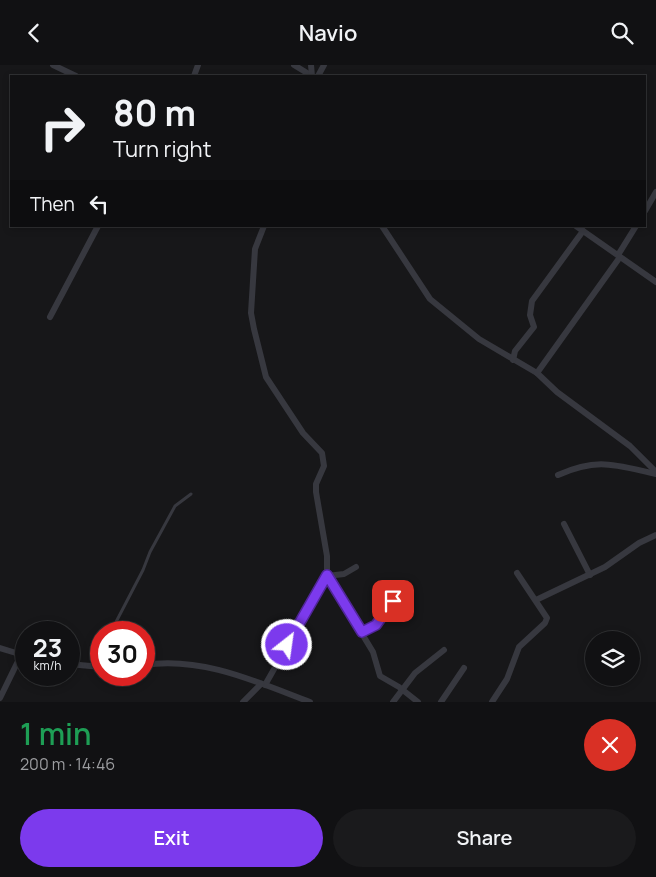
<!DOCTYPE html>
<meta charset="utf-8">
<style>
:root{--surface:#111113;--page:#1a1a1c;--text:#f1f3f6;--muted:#9c9da0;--line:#303133;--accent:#7c3aed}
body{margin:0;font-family:Manrope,sans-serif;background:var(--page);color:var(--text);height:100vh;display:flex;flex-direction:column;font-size:19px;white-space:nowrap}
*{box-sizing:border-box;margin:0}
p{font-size:16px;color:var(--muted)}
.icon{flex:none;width:28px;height:28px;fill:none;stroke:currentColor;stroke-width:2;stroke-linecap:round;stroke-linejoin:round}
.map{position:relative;height:637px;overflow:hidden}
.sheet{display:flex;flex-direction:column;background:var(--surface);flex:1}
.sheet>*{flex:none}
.top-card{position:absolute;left:10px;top:10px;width:636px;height:152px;border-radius:0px;box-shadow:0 2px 8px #0003,0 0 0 1px var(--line);background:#111113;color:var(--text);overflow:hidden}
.fabs{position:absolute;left:585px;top:566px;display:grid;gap:10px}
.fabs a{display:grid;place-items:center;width:55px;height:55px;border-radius:50%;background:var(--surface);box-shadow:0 2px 8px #0003,0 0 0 1px var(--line);font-size:25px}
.speed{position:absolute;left:15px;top:556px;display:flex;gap:10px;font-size:25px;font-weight:700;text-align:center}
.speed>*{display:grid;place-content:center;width:65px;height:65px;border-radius:50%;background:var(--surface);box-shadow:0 2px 8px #0003,0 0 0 1px var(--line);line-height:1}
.speed small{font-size:12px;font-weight:400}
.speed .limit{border:8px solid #d22;background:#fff;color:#111}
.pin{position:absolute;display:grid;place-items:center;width:42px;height:42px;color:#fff;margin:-21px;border-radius:10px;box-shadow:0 2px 8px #0006}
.me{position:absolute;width:55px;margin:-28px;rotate:30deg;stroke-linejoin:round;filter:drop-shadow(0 0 4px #0008)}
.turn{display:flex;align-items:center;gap:18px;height:105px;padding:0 20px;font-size:22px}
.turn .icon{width:65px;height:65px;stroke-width:2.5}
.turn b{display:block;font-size:35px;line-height:42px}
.then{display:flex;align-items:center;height:48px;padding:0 20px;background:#0003;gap:10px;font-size:19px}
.round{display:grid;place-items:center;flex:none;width:52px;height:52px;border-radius:26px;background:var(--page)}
.summary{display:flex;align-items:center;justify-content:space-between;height:85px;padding:0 20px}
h1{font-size:30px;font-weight:600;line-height:38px;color:#1e9e55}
.primary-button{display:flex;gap:10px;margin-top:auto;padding:10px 20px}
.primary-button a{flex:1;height:58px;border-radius:30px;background:var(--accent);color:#fff;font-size:20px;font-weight:600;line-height:58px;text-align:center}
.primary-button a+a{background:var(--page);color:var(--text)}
header{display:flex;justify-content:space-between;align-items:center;height:65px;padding:0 20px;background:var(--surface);font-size:22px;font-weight:600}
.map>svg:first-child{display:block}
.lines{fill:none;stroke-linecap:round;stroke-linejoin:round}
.service{stroke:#37383f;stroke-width:3}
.minor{stroke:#37383f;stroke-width:6}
.route-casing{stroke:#51269a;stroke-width:12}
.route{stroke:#7c3aed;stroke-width:9}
</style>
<header><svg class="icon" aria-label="back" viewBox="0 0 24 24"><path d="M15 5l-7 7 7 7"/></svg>Navio<svg class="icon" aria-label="search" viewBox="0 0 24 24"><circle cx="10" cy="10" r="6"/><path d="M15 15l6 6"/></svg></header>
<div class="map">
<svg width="656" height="637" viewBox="0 0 656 637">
<rect width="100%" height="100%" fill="#171719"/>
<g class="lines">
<path class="service" d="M 114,568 L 116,557 L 143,505 L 150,487 L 175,441 L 191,429"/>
<g class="minor">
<path d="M 53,0 L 76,11"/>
<path d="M 294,0 L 312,11"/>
<path d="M 311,0 L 312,11"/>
<path d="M 194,11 L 198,0"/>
<path d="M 318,11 L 324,0"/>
<path d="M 645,146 L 656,127"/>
<path d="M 264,161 L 255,184 L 251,248 L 254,264 L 266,312 L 303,368 L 322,388 L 324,401 L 316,419 L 316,427 L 327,491 L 327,511 L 265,620"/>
<path d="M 382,161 L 430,234 L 479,274 L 537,308 L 557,327 L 630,381 L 656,407"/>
<path d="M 576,161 L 656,217"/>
<path d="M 618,190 L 636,161"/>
<path d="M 50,252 L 98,161"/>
<path d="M 513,295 L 515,286 L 534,262 L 530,250 L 532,236 L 583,166"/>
<path d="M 537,308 L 620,192"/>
<path d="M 558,410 C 598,392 615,400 656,409"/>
<path d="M 564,459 L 590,510"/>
<path d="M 356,502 L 344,509 L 327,511 L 373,587 L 380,611 L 399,622 L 418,637"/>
<path d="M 536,535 L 605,502 L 639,478 L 656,470"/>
<path d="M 362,567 L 375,560 L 393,536"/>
<path d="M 0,583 L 26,591"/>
<path d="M 69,599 L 101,602"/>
<path d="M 144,600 C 202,591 257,617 310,637"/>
<path d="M 0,633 L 21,590"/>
<path d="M 243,637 L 261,619"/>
<path d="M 393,637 L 415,608 L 444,585"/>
<path d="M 441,637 L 464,603"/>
<path d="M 492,637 L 507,614 L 519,582 L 545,558 L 547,553 L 517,508"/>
</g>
</g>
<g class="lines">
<g class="route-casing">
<path id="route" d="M 287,580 L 327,510 L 362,567 L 376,560 L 393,536"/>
</g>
<use href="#route" class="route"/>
</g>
</svg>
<div class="fabs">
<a><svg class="icon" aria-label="layers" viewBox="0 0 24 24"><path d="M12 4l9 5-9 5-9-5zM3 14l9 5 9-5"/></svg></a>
</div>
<div class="speed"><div>23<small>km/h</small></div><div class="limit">30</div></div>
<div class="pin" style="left:393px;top:536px;background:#d93025"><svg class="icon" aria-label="arrive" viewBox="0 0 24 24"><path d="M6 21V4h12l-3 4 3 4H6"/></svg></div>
<svg class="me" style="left:287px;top:580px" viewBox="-20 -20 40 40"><circle r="17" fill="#7c3aed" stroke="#fff" stroke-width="3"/><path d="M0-11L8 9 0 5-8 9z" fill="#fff"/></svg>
<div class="top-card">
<div class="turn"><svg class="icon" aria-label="right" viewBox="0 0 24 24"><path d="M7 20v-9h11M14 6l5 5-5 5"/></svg><div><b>80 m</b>Turn right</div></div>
<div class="then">Then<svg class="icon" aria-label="left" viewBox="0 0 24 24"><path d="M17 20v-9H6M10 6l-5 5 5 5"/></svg></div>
</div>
</div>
<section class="sheet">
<div class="summary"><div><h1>1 min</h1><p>200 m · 14:46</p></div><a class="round" style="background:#d93025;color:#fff"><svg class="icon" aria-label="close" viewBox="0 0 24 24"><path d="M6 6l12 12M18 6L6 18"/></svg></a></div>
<div class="primary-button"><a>Exit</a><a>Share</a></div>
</section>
